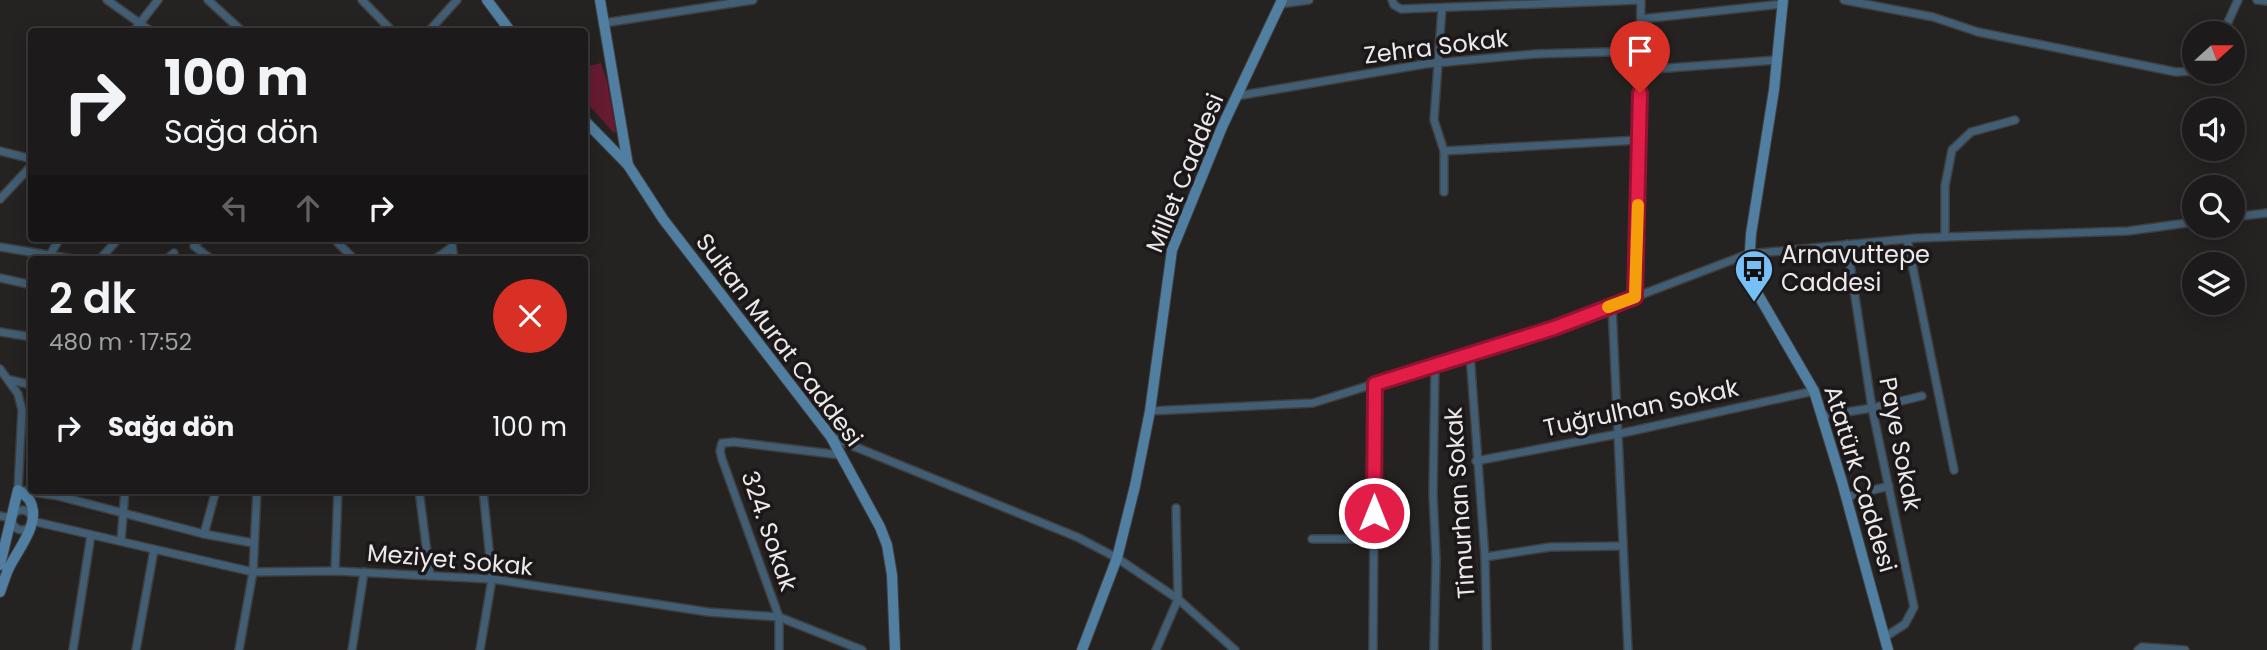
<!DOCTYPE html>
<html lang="tr">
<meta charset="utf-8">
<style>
:root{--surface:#1c1a1a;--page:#292727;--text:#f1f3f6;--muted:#a0a1a2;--line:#3a3839}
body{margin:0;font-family:Poppins,sans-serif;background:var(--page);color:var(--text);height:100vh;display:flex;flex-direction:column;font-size:26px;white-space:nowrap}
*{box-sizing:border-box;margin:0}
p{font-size:23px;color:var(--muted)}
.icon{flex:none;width:38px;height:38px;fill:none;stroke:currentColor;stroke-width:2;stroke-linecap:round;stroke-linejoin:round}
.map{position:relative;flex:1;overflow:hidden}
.sheet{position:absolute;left:28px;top:256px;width:560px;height:238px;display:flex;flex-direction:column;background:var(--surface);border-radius:7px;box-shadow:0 4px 18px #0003,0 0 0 2px var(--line)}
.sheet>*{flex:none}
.banner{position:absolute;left:28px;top:28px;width:560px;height:214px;border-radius:7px;box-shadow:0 4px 18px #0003,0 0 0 2px var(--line);background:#1c1a1a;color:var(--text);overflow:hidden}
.needle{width:46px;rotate:69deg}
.controls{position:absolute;left:2182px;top:21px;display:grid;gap:14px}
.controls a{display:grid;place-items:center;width:63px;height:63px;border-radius:50%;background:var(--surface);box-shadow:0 4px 18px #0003,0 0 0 2px var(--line);font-size:35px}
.pin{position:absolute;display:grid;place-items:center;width:60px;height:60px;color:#fff;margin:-72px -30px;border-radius:50% 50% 50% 0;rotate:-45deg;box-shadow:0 0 7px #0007}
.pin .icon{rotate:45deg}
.me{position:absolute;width:77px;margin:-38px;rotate:0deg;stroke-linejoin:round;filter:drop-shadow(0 0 5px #0008)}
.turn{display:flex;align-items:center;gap:24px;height:147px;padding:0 21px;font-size:32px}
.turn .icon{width:91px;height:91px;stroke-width:2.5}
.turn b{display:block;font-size:49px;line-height:60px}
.lanes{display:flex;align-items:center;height:66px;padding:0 21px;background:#0003;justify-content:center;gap:35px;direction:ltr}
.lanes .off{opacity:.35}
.round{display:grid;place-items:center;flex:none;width:74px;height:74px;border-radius:37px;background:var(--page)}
.summary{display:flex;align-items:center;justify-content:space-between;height:119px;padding:0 21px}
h1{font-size:42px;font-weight:600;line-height:52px}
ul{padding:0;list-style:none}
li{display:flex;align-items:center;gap:21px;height:105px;padding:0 21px}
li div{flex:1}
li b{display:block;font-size:26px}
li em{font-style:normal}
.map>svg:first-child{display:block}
.green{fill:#661b30}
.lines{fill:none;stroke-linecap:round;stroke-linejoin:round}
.street-casing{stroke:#413e3e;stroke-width:10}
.secondary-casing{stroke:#413e3e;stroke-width:12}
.street{stroke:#415e74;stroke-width:7}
.secondary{stroke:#507fa2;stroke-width:10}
.route-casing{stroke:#92132f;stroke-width:18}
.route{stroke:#e11d48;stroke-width:12}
.slow{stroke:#f59e0b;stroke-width:12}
.labels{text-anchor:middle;stroke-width:7;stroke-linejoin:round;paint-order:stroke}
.street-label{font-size:24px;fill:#ece9ea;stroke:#1c1819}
.poi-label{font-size:24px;fill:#ece9ea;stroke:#1c1819;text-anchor:start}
</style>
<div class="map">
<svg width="2267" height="650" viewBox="0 0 2267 650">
<rect width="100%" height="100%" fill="#252222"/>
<path class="green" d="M 601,63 L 607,81 L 616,132 L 614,133 L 585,101 L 585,67 Z"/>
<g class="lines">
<g class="street-casing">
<g id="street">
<path d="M 107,0 L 152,32"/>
<path d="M 208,0 L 243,32"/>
<path d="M 362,0 L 393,32"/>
<path d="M 1392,0 L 1394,5 L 1401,9 L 1641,0 L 1635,297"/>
<path d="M 1844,0 L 1933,17 L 1978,32 L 2176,72 L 2194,71"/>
<path d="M 2257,0 L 2267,1"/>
<path d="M 1280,4 L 1309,0"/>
<path d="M 1442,8 L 1434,120 L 1444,151 L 1444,192"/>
<path d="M 1641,19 L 1783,4"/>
<path d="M 604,23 L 753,0"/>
<path d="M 133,32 L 158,0"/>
<path d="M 428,32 L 457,0"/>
<path d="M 2223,33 L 2238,0"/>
<path d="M 1641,70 L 1777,60"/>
<path d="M 1237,96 L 1425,64 L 1534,54 L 1641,51"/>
<path d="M 0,151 L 32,159"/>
<path d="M 1444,151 L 1639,140"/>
<path d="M 0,199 L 32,165"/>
<path d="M 2233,217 L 2267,213"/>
<path d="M 1945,237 L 1945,186 L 1952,150 L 1971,132 L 2015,120"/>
<path d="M 201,238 L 194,246 L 211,259"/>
<path d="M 333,238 L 354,259"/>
<path d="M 451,238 L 454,259"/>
<path d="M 1907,239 L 1954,470"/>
<path d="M 1847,244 L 1872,408 L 1914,607 L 1905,624 L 1885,637"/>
<path d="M 0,247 L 73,259"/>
<path d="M 48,258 L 60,238"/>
<path d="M 100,259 L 119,238"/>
<path d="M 167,259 L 174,253"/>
<path d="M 435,259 L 452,247"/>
<path d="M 0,278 L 32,285"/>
<path d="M 1612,306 L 1628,650"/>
<path d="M 0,332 L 32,337"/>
<path d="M 1470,354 L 1485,557 L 1487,650"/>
<path d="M 0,369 L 18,394 L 22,410 L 18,490 L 58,496 L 204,534 L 253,543"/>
<path d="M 10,380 L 32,385"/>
<path d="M 1150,411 L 1313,403 L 1554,328 L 1748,254 L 1917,238 L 2128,231 L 2194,222"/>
<path d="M 1822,416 L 1872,408 L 1922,396"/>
<path d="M 831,437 L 1077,537 L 1117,558 L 1178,599 L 1235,650"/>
<path d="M 1476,461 L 1618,434 L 1814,391"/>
<path d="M 419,490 L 430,576"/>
<path d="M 1846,497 L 1889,486"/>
<circle cx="22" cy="520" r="10"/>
<path d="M 0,516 L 12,518"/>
<path d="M 32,521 L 253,572 L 335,571 L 492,579 L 708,612 L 779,617 L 862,650"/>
<path d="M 204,534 L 216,490"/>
<path d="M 1312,539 L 1374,539"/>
<path d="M 121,541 L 125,490"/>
<path d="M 1485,557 L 1550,547 L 1623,546"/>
<path d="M 335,571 L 338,490"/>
<path d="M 73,650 L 91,535"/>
<path d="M 136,650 L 154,550"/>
<path d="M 239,650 L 253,572 L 257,490"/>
<path d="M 352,650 L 364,572"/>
<path d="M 480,650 L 492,579 L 483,490"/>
<path d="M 779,650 L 779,617 L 722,459 L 720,451 L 722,443 L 734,442 L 841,455"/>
<path d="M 1156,650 L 1178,599 L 1176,508"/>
<path d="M 1373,650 L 1375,384"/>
<path d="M 1434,650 L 1436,559 L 1433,494 L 1435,365"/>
<path d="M 2138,650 L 2142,647 L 2185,650"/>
</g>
</g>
<g class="secondary-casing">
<g id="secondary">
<path d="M 487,0 L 511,32"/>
<path d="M 600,0 L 628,165"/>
<path d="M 1783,0 L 1774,90 L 1751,234 L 1749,266 L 1756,291 L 1814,391 L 1842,482 L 1888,650"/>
<path d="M 584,120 L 628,165 L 663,219 L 831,437 L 880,527 L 887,545 L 892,575 L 895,650"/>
<path d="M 0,565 L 18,490 C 22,493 28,497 30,501 C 42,524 16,551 8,570 C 5,577 3,584 0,592"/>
<path d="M 1082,650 L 1117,558 L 1135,486 L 1150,411 L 1172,250 L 1222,127 L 1282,0"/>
</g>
</g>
<use href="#street" class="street"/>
<use href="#secondary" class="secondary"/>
</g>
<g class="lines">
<g class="route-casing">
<path id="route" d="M 1374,513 L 1375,384 L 1554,328 L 1635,297 L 1640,93"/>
</g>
<use href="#route" class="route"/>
<path class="slow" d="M 1608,307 L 1635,297 L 1638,205"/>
</g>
<defs>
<g id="bus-pin" transform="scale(2.0125)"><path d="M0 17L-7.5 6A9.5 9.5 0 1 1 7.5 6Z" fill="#76c0f7" stroke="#1c1819"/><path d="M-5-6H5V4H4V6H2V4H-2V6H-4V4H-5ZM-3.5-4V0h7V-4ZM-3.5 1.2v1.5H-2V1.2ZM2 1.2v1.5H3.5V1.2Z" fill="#111"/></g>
</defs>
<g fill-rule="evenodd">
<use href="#bus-pin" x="1754" y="269"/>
</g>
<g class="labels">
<g class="street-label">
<text transform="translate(1436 47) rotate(-7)" y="8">Zehra Sokak</text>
<text transform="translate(1185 173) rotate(-68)" y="8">Millet Caddesi</text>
<text transform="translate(779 340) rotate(53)" y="8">Sultan Murat Caddesi</text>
<text transform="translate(1641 408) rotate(-12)" y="8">Tuğrulhan Sokak</text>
<text transform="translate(1900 444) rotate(79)" y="8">Paye Sokak</text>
<text transform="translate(1860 479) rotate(73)" y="8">Atatürk Caddesi</text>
<text transform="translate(1460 503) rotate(-94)" y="8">Timurhan Sokak</text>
<text transform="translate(769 531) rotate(71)" y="8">324. Sokak</text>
<text transform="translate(450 560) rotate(5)" y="8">Meziyet Sokak</text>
</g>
<g class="poi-label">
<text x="1781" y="263">Arnavuttepe<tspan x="1781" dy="28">Caddesi</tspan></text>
</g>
</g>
</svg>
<div class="controls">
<a><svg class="needle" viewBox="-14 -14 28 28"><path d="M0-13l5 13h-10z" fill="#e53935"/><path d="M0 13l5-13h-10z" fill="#a0a1a2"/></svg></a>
<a><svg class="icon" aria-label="sound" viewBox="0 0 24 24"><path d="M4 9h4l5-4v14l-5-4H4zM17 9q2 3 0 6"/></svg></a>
<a><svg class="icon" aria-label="search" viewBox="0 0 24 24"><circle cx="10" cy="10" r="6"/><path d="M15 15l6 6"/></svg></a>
<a><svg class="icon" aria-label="layers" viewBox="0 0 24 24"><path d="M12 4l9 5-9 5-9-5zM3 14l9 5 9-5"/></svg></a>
</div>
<div class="pin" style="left:1640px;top:93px;background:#d93025"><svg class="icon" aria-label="arrive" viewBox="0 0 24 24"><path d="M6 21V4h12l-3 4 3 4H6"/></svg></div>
<svg class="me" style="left:1374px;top:513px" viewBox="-20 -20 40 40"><circle r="17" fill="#e11d48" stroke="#fff" stroke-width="3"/><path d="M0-11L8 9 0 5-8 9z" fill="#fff"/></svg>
<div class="banner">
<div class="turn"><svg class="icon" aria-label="right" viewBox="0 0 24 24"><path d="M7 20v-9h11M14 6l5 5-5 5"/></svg><div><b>100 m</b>Sağa dön</div></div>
<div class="lanes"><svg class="icon off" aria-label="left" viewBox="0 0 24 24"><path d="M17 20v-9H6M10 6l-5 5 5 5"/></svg><svg class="icon off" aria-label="ahead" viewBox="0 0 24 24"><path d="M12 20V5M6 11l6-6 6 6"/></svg><svg class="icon" aria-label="right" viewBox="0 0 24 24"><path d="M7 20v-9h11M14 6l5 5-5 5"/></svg></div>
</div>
<section class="sheet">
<div class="summary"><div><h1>2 dk</h1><p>480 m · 17:52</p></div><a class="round" style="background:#d93025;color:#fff"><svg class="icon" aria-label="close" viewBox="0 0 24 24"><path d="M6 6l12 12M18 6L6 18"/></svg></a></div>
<ul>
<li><svg class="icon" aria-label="right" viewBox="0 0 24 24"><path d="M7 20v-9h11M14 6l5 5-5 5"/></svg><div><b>Sağa dön</b></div><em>100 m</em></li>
</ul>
</section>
</div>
